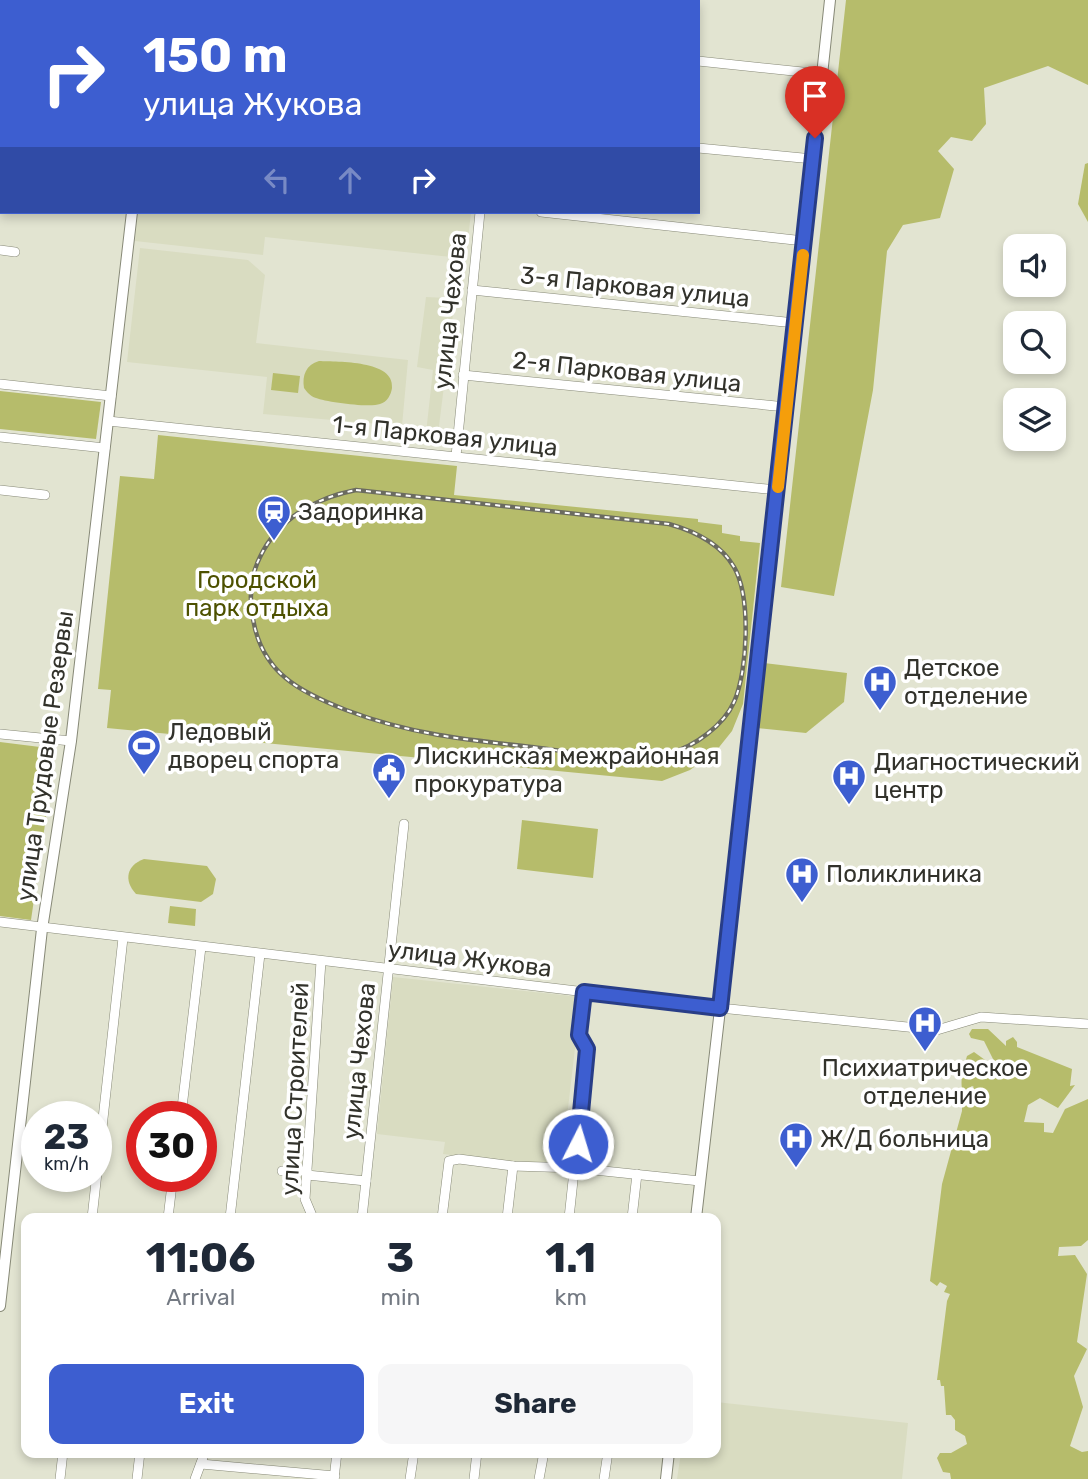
<!DOCTYPE html>
<meta charset="utf-8">
<style>
:root{--surface:#fff;--page:#f6f6f7;--text:#1f2937;--muted:#747a83;--accent:#3d5ed0}
body{margin:0;font-family:Rubik,sans-serif;background:var(--page);color:var(--text);height:100vh;display:flex;flex-direction:column;font-size:26px;white-space:nowrap}
*{box-sizing:border-box;margin:0}
p{font-size:23px;color:var(--muted)}
.icon{flex:none;width:38px;height:38px;fill:none;stroke:currentColor;stroke-width:2;stroke-linecap:round;stroke-linejoin:round}
.map{position:relative;flex:1;overflow:hidden}
.details{position:absolute;left:21px;top:1213px;width:700px;height:245px;display:flex;flex-direction:column;background:var(--surface);border-radius:14px;box-shadow:0 4px 10px #0003}
.details>*{flex:none}
.banner{position:absolute;left:0px;top:0px;width:700px;height:214px;box-shadow:0 4px 10px #0003;background:#3d5ed0;color:#fff;overflow:hidden}
.tools{position:absolute;left:1003px;top:234px;display:grid;gap:14px}
.tools a{display:grid;place-items:center;width:63px;height:63px;border-radius:14px;background:var(--surface);box-shadow:0 4px 10px #0003;font-size:35px}
.speed{position:absolute;left:21px;top:1101px;display:flex;gap:14px;font-size:35px;font-weight:700;text-align:center}
.speed>*{display:grid;place-content:center;width:91px;height:91px;border-radius:50%;background:var(--surface);box-shadow:0 4px 10px #0003;line-height:1}
.speed small{font-size:18px;font-weight:400}
.speed .limit{border:10px solid #d22;background:#fff;color:#111}
.pin{position:absolute;display:grid;place-items:center;width:60px;height:60px;color:#fff;margin:-72px -30px;border-radius:50% 50% 50% 0;rotate:-45deg;box-shadow:0 0 7px #0007}
.pin .icon{rotate:45deg}
.me{position:absolute;width:77px;margin:-38px;rotate:5deg;stroke-linejoin:round;filter:drop-shadow(0 0 5px #0008)}
.turn{display:flex;align-items:center;gap:24px;height:147px;padding:0 28px;font-size:32px}
.turn .icon{width:91px;height:91px;stroke-width:2.5}
.turn b{display:block;font-size:49px;line-height:60px}
.lanes{display:flex;align-items:center;height:66px;padding:0 28px;background:#0003;justify-content:center;gap:35px;direction:ltr}
.lanes .off{opacity:.35}
.eta{display:flex;justify-content:space-evenly;align-items:center;height:119px;text-align:center}
.eta b{font-size:42px;font-weight:700;line-height:49px}
.button{display:flex;gap:14px;margin-top:auto;padding:14px 28px}
.button a{flex:1;height:80px;border-radius:14px;background:var(--accent);color:#fff;font-size:28px;font-weight:700;line-height:80px;text-align:center}
.button a+a{background:var(--page);color:var(--text)}
.map>svg:first-child{display:block}
.built{fill:#d9dcc1}
.green{fill:#b6bc6b}
.lines{fill:none;stroke-linecap:round;stroke-linejoin:round}
.minor-casing{stroke:#878977;stroke-width:10}
.major-casing{stroke:#878977;stroke-width:12}
.minor{stroke:#fff;stroke-width:9}
.major{stroke:#fff;stroke-width:10}
.rail-casing{stroke:#6b6b60;stroke-width:4.5}
.rail{stroke:#fff;stroke-width:2;stroke-dasharray:5;stroke-linecap:butt}
.route-casing{stroke:#283d87;stroke-width:18}
.route{stroke:#3d5ed0;stroke-width:12}
.slow{stroke:#f59e0b;stroke-width:12}
.labels{text-anchor:middle;stroke-width:7;stroke-linejoin:round;paint-order:stroke}
.street-label{font-size:24px;fill:#32322b;stroke:#fff}
.poi-label{font-size:24px;fill:#32322b;stroke:#fff;text-anchor:start}
.park-label{font-size:24px;fill:#4d5100;stroke:#fff}
</style>
<div class="map">
<svg width="1088" height="1479" viewBox="0 0 1088 1479">
<rect width="100%" height="100%" fill="#e2e4d1"/>
<g class="built">
<path d="M 138,212 L 471,212 L 461,306 L 454,306 L 438,434 L 426,433 L 433,370 L 417,367 L 426,297 L 447,298 L 451,257 L 265,237 L 263,255 L 135,241 Z"/>
<path d="M 140,248 L 248,260 L 265,275 L 256,343 L 408,360 L 402,426 L 263,414 L 267,377 L 127,362 Z"/>
<path d="M 393,977 L 581,997 L 561,1168 L 443,1154 L 445,1142 L 377,1134 Z"/>
<path d="M 716,1402 L 908,1423 L 902,1479 L 677,1479 L 681,1453 L 716,1452 Z"/>
</g>
<g class="green">
<path d="M 846,0 L 1088,0 L 1088,85 L 1048,66 L 984,88 L 986,124 L 972,141 L 951,137 L 938,151 L 954,169 L 940,218 L 903,225 L 887,251 L 873,390 L 834,596 L 781,587 Z"/>
<path d="M 1088,163 L 1088,222 L 1078,204 L 1085,164 Z"/>
<path d="M 319,361 C 338,362 395,360 392,388 C 391,395 387,402 380,404 C 370,408 326,402 316,398 C 310,396 307,392 304,388 C 302,375 306,365 319,361 Z"/>
<path d="M 273,373 L 300,376 L 298,393 L 271,390 Z"/>
<path d="M 0,391 L 101,402 L 96,439 L 0,429 Z"/>
<path d="M 158,435 L 457,466 L 454,495 L 698,519 L 698,522 L 722,525 L 722,533 L 740,536 L 740,541 L 760,543 L 743,704 L 732,731 L 716,751 L 690,770 L 662,781 L 107,728 L 111,690 L 98,689 L 120,476 L 154,479 Z"/>
<path d="M 764,663 L 847,673 L 844,702 L 806,733 L 757,728 Z"/>
<path d="M 0,742 L 56,749 L 31,920 L 0,916 Z"/>
<path d="M 522,820 L 598,829 L 593,878 L 517,869 Z"/>
<path d="M 144,859 L 207,866 L 216,879 L 213,894 L 201,902 L 136,894 C 123,880 127,865 144,859 Z"/>
<path d="M 170,906 L 196,909 L 195,926 L 168,923 Z"/>
<path d="M 972,1029 L 988,1029 L 1006,1046 L 1006,1041 L 1013,1037 L 1017,1042 L 1017,1047 L 1072,1069 L 1070,1086 L 1075,1085 L 1058,1108 L 1040,1098 L 1028,1105 L 1024,1122 L 1044,1123 L 1044,1132 L 1053,1133 L 1065,1109 L 1088,1099 L 1088,1240 L 1081,1246 L 1059,1247 L 1058,1256 L 1075,1255 L 1087,1274 L 1077,1342 L 1087,1349 L 1074,1376 L 1083,1407 L 1070,1446 L 1082,1452 L 1088,1451 L 1088,1479 L 951,1479 L 950,1473 L 943,1472 L 937,1458 L 940,1453 L 951,1453 L 967,1444 L 965,1436 L 955,1430 L 955,1420 L 951,1415 L 946,1415 L 944,1386 L 941,1386 L 940,1380 L 937,1380 L 947,1301 L 950,1294 L 944,1292 L 947,1286 L 940,1282 L 937,1286 L 930,1281 L 942,1184 L 962,1111 L 962,1097 L 974,1087 L 972,1086 L 963,1092 C 959,1081 964,1067 967,1056 L 974,1052 L 992,1065 L 994,1061 L 984,1041 L 971,1038 L 969,1034 Z"/>
</g>
<g class="lines">
<g class="minor-casing">
<g id="minor">
<path d="M 496,2 L 496,0"/>
<path d="M 698,61 L 822,74"/>
<path d="M 698,148 L 813,159"/>
<path d="M 541,212 L 804,241"/>
<path d="M 0,250 L 15,252"/>
<path d="M 472,290 L 795,323"/>
<path d="M 463,375 L 786,407"/>
<path d="M 0,384 L 111,396"/>
<path d="M 108,421 L 777,490"/>
<path d="M 0,437 L 105,448"/>
<path d="M 456,456 L 480,212"/>
<path d="M 0,490 L 45,495"/>
<path d="M 0,734 L 71,741"/>
<path d="M 0,922 L 720,1008 L 937,1030 L 981,1017 L 1088,1024"/>
<path d="M 181,1116 L 201,947"/>
<path d="M 282,1171 L 307,1171"/>
<path d="M 307,1175 L 366,1181"/>
<path d="M 92,1218 L 123,938"/>
<path d="M 168,1218 L 173,1176"/>
<path d="M 230,1218 L 260,954"/>
<path d="M 313,1218 L 305,1199 L 321,961"/>
<path d="M 362,1218 L 404,824"/>
<path d="M 442,1218 L 449,1161 L 459,1159 L 513,1166 L 575,1168 L 700,1181"/>
<path d="M 507,1218 L 513,1166"/>
<path d="M 569,1218 L 587,1049 L 579,1035 L 584,992"/>
<path d="M 632,1218 L 637,1174"/>
<path d="M 201,1464 L 335,1476"/>
<path d="M 60,1479 L 63,1452"/>
<path d="M 137,1479 L 140,1452"/>
<path d="M 195,1479 L 205,1452"/>
<path d="M 334,1479 L 337,1452"/>
<path d="M 410,1479 L 414,1452"/>
<path d="M 474,1479 L 477,1452"/>
<path d="M 539,1479 L 544,1452"/>
<path d="M 604,1479 L 608,1452"/>
</g>
</g>
<g class="major-casing">
<g id="major">
<path d="M 138,0 L 155,2"/>
<path d="M 696,1218 L 752,731 L 830,0"/>
<path d="M 0,1306 L 42,929 L 71,741 L 132,212"/>
<path d="M 666,1479 L 669,1452"/>
</g>
</g>
<use href="#minor" class="minor"/>
<use href="#major" class="major"/>
<g class="rail-casing">
<path id="rail" d="M 356,490 L 669,524 C 694,531 720,543 734,567 C 751,596 748,671 734,702 C 724,725 694,747 670,753 C 626,764 576,752 532,747 C 466,740 409,734 346,710 C 300,692 262,673 253,619 C 249,598 250,577 260,557 C 278,519 315,498 356,490 Z"/>
</g>
<use href="#rail" class="rail"/>
</g>
<g class="lines">
<g class="route-casing">
<path id="route" d="M 578,1144 L 587,1049 L 579,1035 L 584,992 L 720,1008 L 815,138"/>
</g>
<use href="#route" class="route"/>
<path class="slow" d="M 778,487 L 803,255"/>
</g>
<defs>
<g id="station-pin" transform="scale(1.75)"><path d="M0 17L-7.5 6A9.5 9.5 0 1 1 7.5 6Z" fill="#3d5ed0" stroke="#fff"/><path d="M-3-6H3Q5-6 5-4V2Q5 4 3 4L4.5 6H3L1.5 4h-3L-3 6H-4.5L-3 4Q-5 4-5 2V-4Q-5-6-3-6ZM-3.5-4v3h7v-3ZM-3.5 1v1.5H-2V1ZM2 1v1.5H3.5V1Z" fill="#fff"/></g>
<g id="hospital-pin" transform="scale(1.75)"><path d="M0 17L-7.5 6A9.5 9.5 0 1 1 7.5 6Z" fill="#3d5ed0" stroke="#fff"/><path d="M-5-5h3v3.5h4V-5h3V5h-3V1.5h-4V5h-3Z" fill="#fff"/></g>
<g id="stadium-pin" transform="scale(1.75)"><path d="M0 17L-7.5 6A9.5 9.5 0 1 1 7.5 6Z" fill="#3d5ed0" stroke="#fff"/><path d="M0-5a6.5 5 0 1 0 0 10a6.5 5 0 1 0 0-10ZM-3.5-1.8h7v3.6h-7Z" fill="#fff"/></g>
<g id="civic-pin" transform="scale(1.75)"><path d="M0 17L-7.5 6A9.5 9.5 0 1 1 7.5 6Z" fill="#3d5ed0" stroke="#fff"/><path d="M-.6-6.5H3V-4.5H.6V-3L4-1V1h2V6H-6V1h2V-1L-.6-3ZM-1.2 2.5V6h2.4V2.5Z" fill="#fff"/></g>
</defs>
<g fill-rule="evenodd">
<use href="#station-pin" x="274" y="512"/>
<use href="#hospital-pin" x="880" y="682"/>
<use href="#stadium-pin" x="144" y="746"/>
<use href="#civic-pin" x="389" y="770"/>
<use href="#hospital-pin" x="849" y="776"/>
<use href="#hospital-pin" x="802" y="874"/>
<use href="#hospital-pin" x="925" y="1023"/>
<use href="#hospital-pin" x="796" y="1139"/>
</g>
<g class="labels">
<g class="street-label">
<text transform="translate(635 287) rotate(6)" y="8">3-я Парковая улица</text>
<text transform="translate(450 311) rotate(-84)" y="8">улица Чехова</text>
<text transform="translate(627 372) rotate(6)" y="8">2-я Парковая улица</text>
<text transform="translate(445 436) rotate(6)" y="8">1-я Парковая улица</text>
<text transform="translate(45 756) rotate(-82)" y="8">улица Трудовые Резервы</text>
<text transform="translate(470 959) rotate(7)" y="8">улица Жукова</text>
<text transform="translate(359 1061) rotate(-84)" y="8">улица Чехова</text>
<text transform="translate(295 1089) rotate(-87)" y="8">улица Строителей</text>
</g>
<g class="poi-label">
<text x="298" y="520">Задоринка</text>
<text x="904" y="676">Детское<tspan x="904" dy="28">отделение</tspan></text>
<text x="168" y="740">Ледовый<tspan x="168" dy="28">дворец спорта</tspan></text>
<text x="414" y="764">Лискинская межрайонная<tspan x="414" dy="28">прокуратура</tspan></text>
<text x="874" y="770">Диагностический<tspan x="874" dy="28">центр</tspan></text>
<text x="826" y="882">Поликлиника</text>
<text x="925" y="1076" text-anchor="middle">Психиатрическое<tspan x="925" dy="28">отделение</tspan></text>
<text x="820" y="1147">Ж/Д больница</text>
</g>
<g class="park-label">
<text x="257" y="588">Городской<tspan x="257" dy="28">парк отдыха</tspan></text>
</g>
</g>
</svg>
<div class="tools">
<a><svg class="icon" aria-label="sound" viewBox="0 0 24 24"><path d="M4 9h4l5-4v14l-5-4H4zM17 9q2 3 0 6"/></svg></a>
<a><svg class="icon" aria-label="search" viewBox="0 0 24 24"><circle cx="10" cy="10" r="6"/><path d="M15 15l6 6"/></svg></a>
<a><svg class="icon" aria-label="layers" viewBox="0 0 24 24"><path d="M12 4l9 5-9 5-9-5zM3 14l9 5 9-5"/></svg></a>
</div>
<div class="speed"><div>23<small>km/h</small></div><div class="limit">30</div></div>
<div class="pin" style="left:815px;top:138px;background:#d93025"><svg class="icon" aria-label="arrive" viewBox="0 0 24 24"><path d="M6 21V4h12l-3 4 3 4H6"/></svg></div>
<svg class="me" style="left:578px;top:1144px" viewBox="-20 -20 40 40"><circle r="17" fill="#3d5ed0" stroke="#fff" stroke-width="3"/><path d="M0-11L8 9 0 5-8 9z" fill="#fff"/></svg>
<div class="banner">
<div class="turn"><svg class="icon" aria-label="right" viewBox="0 0 24 24"><path d="M7 20v-9h11M14 6l5 5-5 5"/></svg><div><b>150 m</b>улица Жукова</div></div>
<div class="lanes"><svg class="icon off" aria-label="left" viewBox="0 0 24 24"><path d="M17 20v-9H6M10 6l-5 5 5 5"/></svg><svg class="icon off" aria-label="ahead" viewBox="0 0 24 24"><path d="M12 20V5M6 11l6-6 6 6"/></svg><svg class="icon" aria-label="right" viewBox="0 0 24 24"><path d="M7 20v-9h11M14 6l5 5-5 5"/></svg></div>
</div>
<section class="details">
<div class="eta">
<div><b>11:06</b><p>Arrival</p></div>
<div><b>3</b><p>min</p></div>
<div><b>1.1</b><p>km</p></div>
</div>
<div class="button"><a>Exit</a><a>Share</a></div>
</section>
</div>
